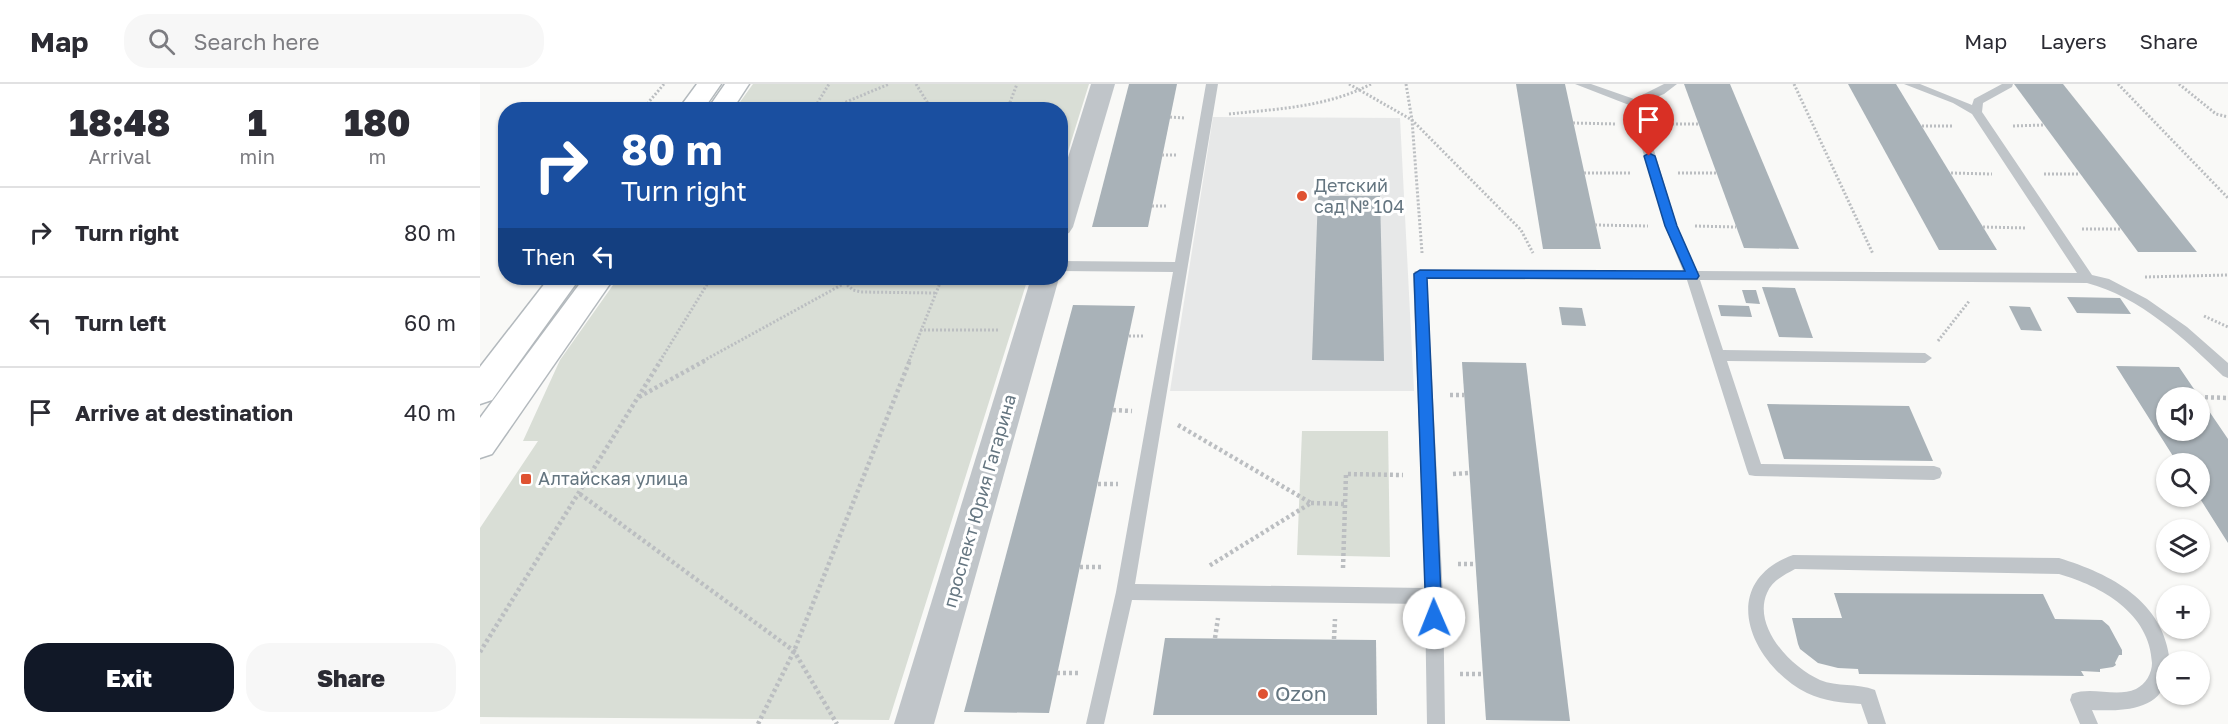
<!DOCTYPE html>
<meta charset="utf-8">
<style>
:root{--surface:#fff;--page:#f7f7f7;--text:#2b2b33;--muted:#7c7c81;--line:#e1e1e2;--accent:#111827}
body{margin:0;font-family:"Golos Text",sans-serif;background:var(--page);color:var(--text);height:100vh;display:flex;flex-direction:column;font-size:22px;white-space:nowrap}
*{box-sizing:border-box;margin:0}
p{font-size:20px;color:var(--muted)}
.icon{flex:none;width:33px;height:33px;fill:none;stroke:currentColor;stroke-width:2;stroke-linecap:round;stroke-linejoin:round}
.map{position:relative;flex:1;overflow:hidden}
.sheet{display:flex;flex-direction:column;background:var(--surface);width:480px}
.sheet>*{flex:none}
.guide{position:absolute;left:18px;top:18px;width:570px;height:183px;border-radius:24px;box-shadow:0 2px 4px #0004;background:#1a4fa0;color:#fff;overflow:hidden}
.tools{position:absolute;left:1676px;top:303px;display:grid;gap:12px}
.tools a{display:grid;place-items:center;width:54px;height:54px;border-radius:50%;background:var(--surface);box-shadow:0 2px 4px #0004;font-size:30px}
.pin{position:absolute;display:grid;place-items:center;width:51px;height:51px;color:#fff;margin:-62px -26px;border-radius:50% 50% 50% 0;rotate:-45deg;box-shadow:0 0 6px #0007}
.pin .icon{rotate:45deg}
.me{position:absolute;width:66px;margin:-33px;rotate:359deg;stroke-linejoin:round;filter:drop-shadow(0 0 4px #0008)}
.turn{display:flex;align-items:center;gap:21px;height:126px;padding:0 24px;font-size:27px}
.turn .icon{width:78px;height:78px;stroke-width:2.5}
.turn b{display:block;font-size:42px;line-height:51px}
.then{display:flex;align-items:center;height:57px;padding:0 24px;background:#0003;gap:12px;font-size:22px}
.eta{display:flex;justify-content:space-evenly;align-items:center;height:102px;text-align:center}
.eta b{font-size:36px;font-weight:800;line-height:42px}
.button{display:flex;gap:12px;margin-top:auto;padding:12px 24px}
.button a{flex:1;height:69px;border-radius:24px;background:var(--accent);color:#fff;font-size:24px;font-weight:800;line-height:69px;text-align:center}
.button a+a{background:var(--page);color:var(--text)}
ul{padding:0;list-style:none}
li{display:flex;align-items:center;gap:18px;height:90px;padding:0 24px;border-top:2px solid var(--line)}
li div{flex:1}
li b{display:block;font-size:22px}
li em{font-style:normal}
header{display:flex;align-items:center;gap:36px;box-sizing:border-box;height:84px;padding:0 30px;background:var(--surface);border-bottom:2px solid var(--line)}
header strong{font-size:28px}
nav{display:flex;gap:33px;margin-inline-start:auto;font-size:21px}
.search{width:420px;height:54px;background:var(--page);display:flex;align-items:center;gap:15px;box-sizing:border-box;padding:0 21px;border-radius:24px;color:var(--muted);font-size:22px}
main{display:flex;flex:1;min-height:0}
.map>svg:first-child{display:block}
.built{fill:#e7e8e8}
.green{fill:#d9ded6}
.building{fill:#a9b2b8;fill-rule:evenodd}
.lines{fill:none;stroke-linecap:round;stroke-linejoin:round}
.secondary-casing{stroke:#b3b9bd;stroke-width:3}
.path-far1{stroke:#bbbec1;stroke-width:3;stroke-dasharray:2 2;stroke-linecap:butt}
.path{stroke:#bbbec1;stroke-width:4.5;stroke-dasharray:3 3;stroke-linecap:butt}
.service{fill:#c0c5c9;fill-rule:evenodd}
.minor{fill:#c0c5c9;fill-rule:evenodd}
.secondary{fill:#fff;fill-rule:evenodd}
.route{fill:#1a73e8;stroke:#114b97;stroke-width:1.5}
.poi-dot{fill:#df5231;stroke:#fff;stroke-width:2}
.labels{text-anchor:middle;stroke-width:6;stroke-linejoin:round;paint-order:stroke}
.poi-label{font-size:18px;fill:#657681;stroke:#fff;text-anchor:start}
.street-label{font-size:18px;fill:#657681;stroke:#fff}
.near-poi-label{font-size:21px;fill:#657681;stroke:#fff;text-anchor:start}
</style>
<header>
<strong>Map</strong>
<div class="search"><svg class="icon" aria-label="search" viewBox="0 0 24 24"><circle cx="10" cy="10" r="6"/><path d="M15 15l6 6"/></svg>Search here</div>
<nav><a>Map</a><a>Layers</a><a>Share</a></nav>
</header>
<main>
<section class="sheet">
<div class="eta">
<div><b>18:48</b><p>Arrival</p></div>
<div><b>1</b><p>min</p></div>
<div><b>180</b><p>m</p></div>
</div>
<ul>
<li><svg class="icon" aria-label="right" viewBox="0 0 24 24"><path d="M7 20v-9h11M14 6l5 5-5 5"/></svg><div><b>Turn right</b></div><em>80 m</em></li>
<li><svg class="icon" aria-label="left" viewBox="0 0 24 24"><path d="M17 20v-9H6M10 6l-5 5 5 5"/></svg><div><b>Turn left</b></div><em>60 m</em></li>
<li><svg class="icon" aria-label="arrive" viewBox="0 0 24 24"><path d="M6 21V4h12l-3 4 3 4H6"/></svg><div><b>Arrive at destination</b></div><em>40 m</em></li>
</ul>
<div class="button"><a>Exit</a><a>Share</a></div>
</section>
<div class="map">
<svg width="1748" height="640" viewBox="0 0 1748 640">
<rect width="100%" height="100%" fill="#f9f9f7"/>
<path class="built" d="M 733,33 L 920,34 L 934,307 L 690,307 Z"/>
<g class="green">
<path d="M 273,0 L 609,0 L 581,90 L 580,26 L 255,25 Z"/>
<path d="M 138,194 L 548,194 L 409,636 L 0,633 L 0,444 L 58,357 L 43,357 L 80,276 Z"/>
<path d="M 822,347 L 908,347 L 910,473 L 817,471 Z"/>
</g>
<g class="building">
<path d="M 649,0 L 697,0 L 668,143 L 612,143 Z"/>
<path d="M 1036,0 L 1085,0 L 1121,165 L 1063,165 Z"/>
<path d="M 1204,0 L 1250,0 L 1319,165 L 1264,164 Z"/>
<path d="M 1368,0 L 1416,0 L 1517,166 L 1459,166 Z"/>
<path d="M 1534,0 L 1583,0 L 1717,168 L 1658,168 Z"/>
<path d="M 838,112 L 900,112 L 904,277 L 832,276 Z"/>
<path d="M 1282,203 L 1315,204 L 1333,254 L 1299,253 Z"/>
<path d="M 1262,206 L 1276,206 L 1280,220 L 1266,219 Z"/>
<path d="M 1587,213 L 1640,214 L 1651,230 L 1597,229 Z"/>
<path d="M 593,221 L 655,222 L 569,629 L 484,628 Z"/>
<path d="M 1238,221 L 1269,222 L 1272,233 L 1241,232 Z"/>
<path d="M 1529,222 L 1550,223 L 1562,247 L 1541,246 Z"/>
<path d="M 1079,223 L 1102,224 L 1106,242 L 1082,241 Z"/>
<path d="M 982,278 L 1046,279 L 1090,637 L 1006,636 Z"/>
<path d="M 1636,282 L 1699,283 L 1748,355 L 1748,459 L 1719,413 L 1719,380 L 1698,380 ZM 1686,314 L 1719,314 L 1719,346 L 1686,346 Z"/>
<path d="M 1287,320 L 1429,322 L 1453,377 L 1304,375 Z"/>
<path d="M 1354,509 L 1563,510 L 1575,535 L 1622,536 L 1629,542 L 1642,566 L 1642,571 L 1639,571 L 1635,579 L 1636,581 L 1633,583 L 1620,585 L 1620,588 L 1601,587 L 1604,592 L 1379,590 L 1378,585 L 1358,584 L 1338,579 L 1320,565 L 1318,560 L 1312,534 L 1362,534 Z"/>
<path d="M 685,554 L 896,556 L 897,631 L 673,631 Z"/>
</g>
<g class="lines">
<g class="secondary-casing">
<g id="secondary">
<path d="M 217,0 L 241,0 L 223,26 L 198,26 Z"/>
<path d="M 245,0 L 269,0 L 252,26 L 227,26 Z"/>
<path d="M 69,194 L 100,194 L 12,316 L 0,320 L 0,283 Z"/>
<path d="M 104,194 L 134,194 L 12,370 L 0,374 L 0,334 Z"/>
</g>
</g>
<g class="path-far1">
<path d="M 436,0 L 452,26"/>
<path d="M 869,0 L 932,36 L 1041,146 L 1053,169"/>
<path d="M 926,0 L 932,36 L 942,169"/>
<path d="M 1314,0 L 1393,170"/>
<path d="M 1638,0 L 1748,114"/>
<path d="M 1699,0 L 1736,30 L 1748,33"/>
<path d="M 162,26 L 184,0"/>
<path d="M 333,26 L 349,0"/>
<path d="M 347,26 L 409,0"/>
<path d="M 527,26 L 537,0"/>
<path d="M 749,30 C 797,25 848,23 891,0"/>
<path d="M 690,33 L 704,34"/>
<path d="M 1093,39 L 1137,40"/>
<path d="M 1184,40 L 1218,40"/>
<path d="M 1442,42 L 1474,42"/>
<path d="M 1533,42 L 1564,41"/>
<path d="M 682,71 L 697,71"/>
<path d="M 1104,89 L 1151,89"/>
<path d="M 1198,89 L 1236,89"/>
<path d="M 1471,89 L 1512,90"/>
<path d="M 1564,90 L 1600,90"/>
<path d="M 672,122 L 688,122"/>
<path d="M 1115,141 L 1168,142"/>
<path d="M 1215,142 L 1256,143"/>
<path d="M 1503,143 L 1547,144"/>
<path d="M 1602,145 L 1641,145"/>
<path d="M 1665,193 L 1748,191"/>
<path d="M 365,194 L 365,199 L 373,206 L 381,208 L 455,209"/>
<path d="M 1724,232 L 1748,243"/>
<path d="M 440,246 L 518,246"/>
<path d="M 649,252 L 663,252"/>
<path d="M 1458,257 L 1490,216"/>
<path d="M 180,277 L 231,194"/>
<path d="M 223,277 L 365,199"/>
<path d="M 429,277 L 462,194"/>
</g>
<g class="path">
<path d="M 970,311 L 984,311"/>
<path d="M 159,313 L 226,276"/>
<path d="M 1719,313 L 1748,314"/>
<path d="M 633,326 L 652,327"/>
<path d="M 698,341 L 831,419 L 729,482"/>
<path d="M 973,390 L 989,389"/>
<path d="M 618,400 L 638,400"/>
<path d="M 100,410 L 314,567 L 357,640"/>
<path d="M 831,419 L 865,420"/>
<path d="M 978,480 L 996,480"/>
<path d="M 600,483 L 623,483"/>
<path d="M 863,484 L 866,390 L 923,391"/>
<path d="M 735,554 L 738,534"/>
<path d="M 854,555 L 855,535"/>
<path d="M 0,568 L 181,276"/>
<path d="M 577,589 L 601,589"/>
<path d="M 980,590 L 1003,590"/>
<path d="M 278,640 L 314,567 L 430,276"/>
</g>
<g class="service">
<path d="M 726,0 L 738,0 L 655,500 L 945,504 L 933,190 L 935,187 L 1203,187 L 1185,142 L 1149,21 L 1095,0 L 1111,0 L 1154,15 L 1184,0 L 1197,0 L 1184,10 L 1160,20 L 1197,142 L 1217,187 L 1597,189 L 1492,30 L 1473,19 L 1424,0 L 1440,0 L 1492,21 L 1494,15 L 1522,0 L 1533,0 L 1532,3 L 1503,19 L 1502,28 L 1612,191 L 1629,195 L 1667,215 L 1707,243 L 1748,279 L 1748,294 L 1743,292 C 1705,255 1660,213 1607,199 L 1220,196 L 1243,266 L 1445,269 L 1452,274 L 1445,279 L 1247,277 L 1281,380 L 1454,382 L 1460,384 L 1462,389 L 1460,394 L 1454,396 L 1275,392 L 1269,391 L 1267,386 L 1207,196 L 947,195 L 963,512 L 965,640 L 947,640 L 945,520 L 652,516 L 624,640 L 606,640 L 636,508 L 693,188 L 580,187 L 580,177 L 695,178 Z"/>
<path d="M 1313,471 L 1579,474 C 1631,490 1684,517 1690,578 L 1686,578 C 1686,583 1687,591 1686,596 C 1679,628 1637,627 1612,626 L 1618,640 L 1600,640 L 1590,616 L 1592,610 C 1612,602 1636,614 1656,605 C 1666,600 1672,589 1672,579 C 1670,529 1621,502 1579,490 L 1315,485 C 1304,491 1292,497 1287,509 C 1272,543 1312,584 1340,596 C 1357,603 1377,599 1395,606 L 1406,640 L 1388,640 L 1381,620 C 1363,619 1344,617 1327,609 C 1270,580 1236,499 1313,471 Z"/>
</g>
<g class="minor">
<path d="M 611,0 L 635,0 L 593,143 L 589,149 L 580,152 L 580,99 Z"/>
<path d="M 551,194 L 579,194 L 454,640 L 414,640 Z"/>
</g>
<use href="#secondary" class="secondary"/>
</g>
<path class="route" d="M 1169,69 L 1175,72 L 1197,142 L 1219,192 L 1217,195 L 947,194 L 962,534 L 960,539 L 954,541 L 948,539 L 946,534 L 934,190 L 940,186 L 1205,187 L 1185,142 L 1164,72 Z"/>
<g class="poi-dot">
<circle cx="822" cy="112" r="6"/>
<rect x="40" y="389" width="12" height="12" rx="3"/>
<circle cx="783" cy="610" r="6"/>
</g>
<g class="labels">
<g class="poi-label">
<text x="834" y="108">Детский<tspan x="834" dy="21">сад № 104</tspan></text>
<text x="58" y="401">Алтайская улица</text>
</g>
<g class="street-label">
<text transform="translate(500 417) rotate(-74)" y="6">проспект Юрия Гагарина</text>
</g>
<g class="near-poi-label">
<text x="795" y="617">Ozon</text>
</g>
</g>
</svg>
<div class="tools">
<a><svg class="icon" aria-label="sound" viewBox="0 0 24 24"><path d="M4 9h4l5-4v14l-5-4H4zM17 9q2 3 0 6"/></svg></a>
<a><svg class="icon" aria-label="search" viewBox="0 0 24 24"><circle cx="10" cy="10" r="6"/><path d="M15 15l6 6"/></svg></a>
<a><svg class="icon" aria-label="layers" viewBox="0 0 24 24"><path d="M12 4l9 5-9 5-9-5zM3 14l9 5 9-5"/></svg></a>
<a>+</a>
<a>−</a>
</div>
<div class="pin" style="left:1169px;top:72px;background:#d93025"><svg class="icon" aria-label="arrive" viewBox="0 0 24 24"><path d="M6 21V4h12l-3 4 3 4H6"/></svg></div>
<svg class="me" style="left:954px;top:534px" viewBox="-20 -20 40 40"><circle r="19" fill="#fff"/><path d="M0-13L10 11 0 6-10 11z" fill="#1a73e8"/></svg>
<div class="guide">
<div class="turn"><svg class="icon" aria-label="right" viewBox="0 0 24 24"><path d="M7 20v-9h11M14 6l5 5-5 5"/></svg><div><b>80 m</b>Turn right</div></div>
<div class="then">Then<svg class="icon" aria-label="left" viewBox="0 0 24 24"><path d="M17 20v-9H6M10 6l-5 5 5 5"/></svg></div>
</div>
</div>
</main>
